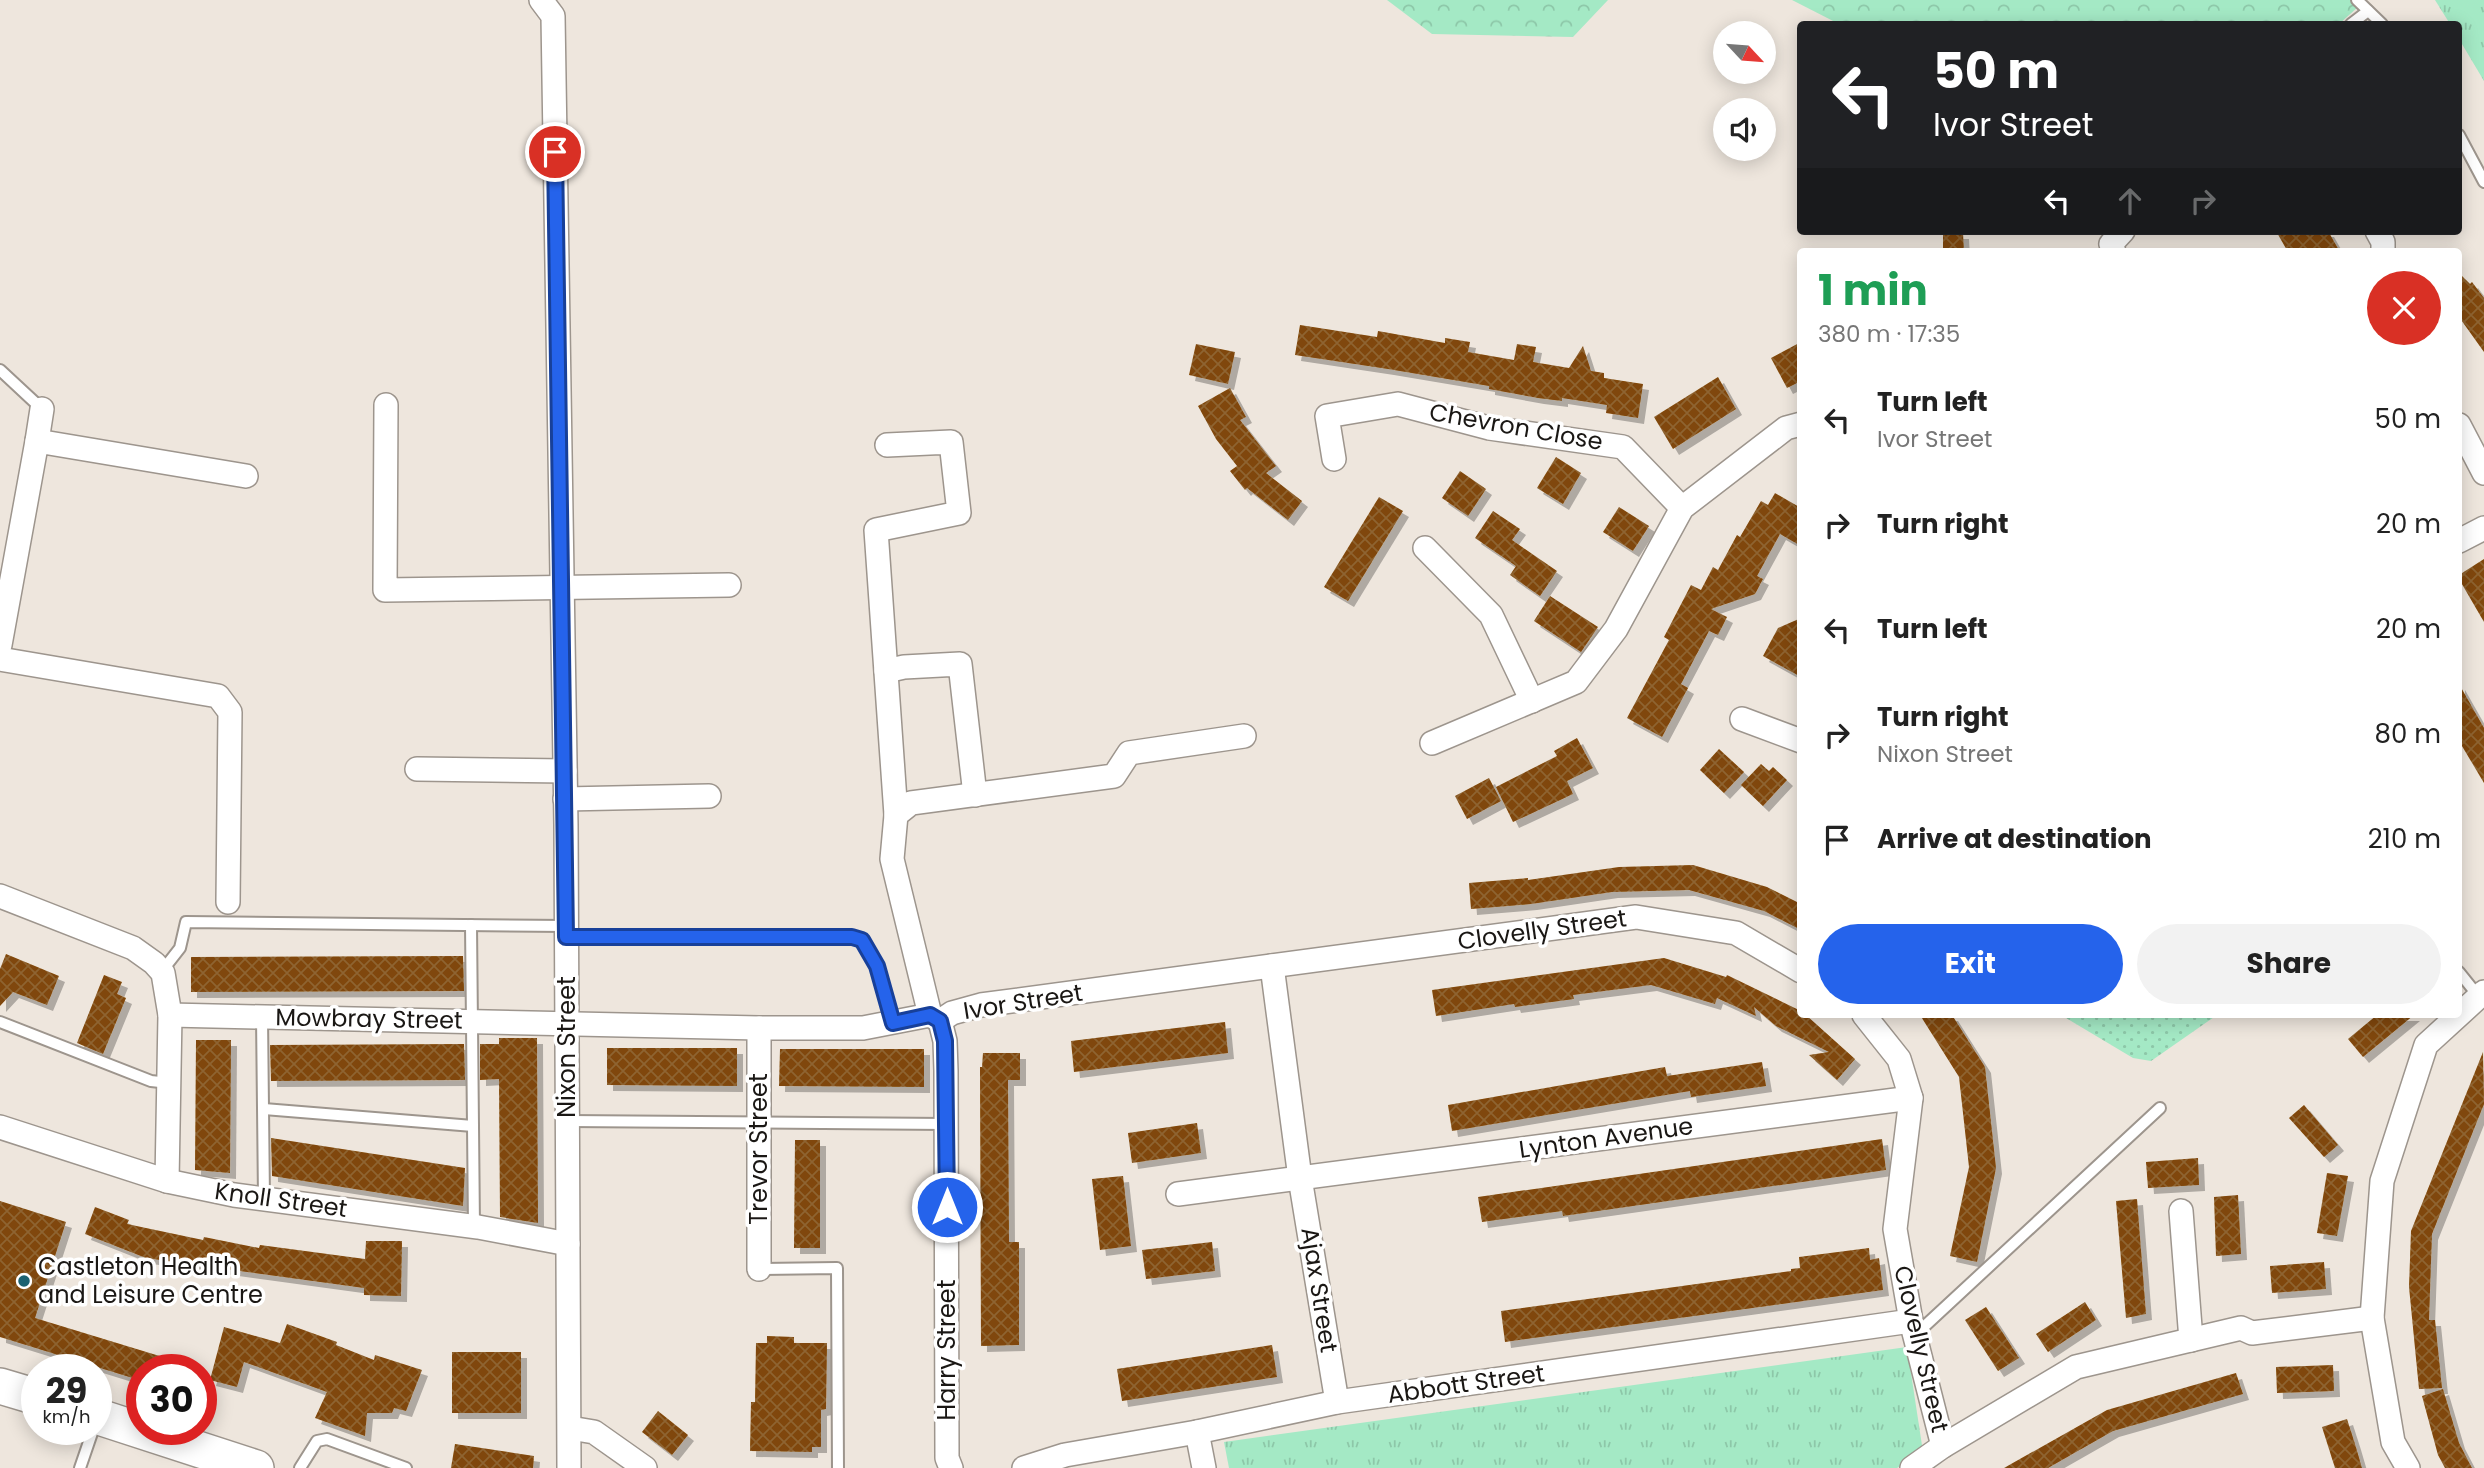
<!DOCTYPE html>
<meta charset="utf-8">
<style>
:root{--surface:#fff;--page:#f2f2f2;--text:#222;--muted:#767676;--accent:#2563eb}
body{margin:0;font-family:Poppins,sans-serif;background:var(--page);color:var(--text);height:100vh;display:flex;flex-direction:column;font-size:26px;white-space:nowrap}
*{box-sizing:border-box;margin:0}
p{font-size:23px;color:var(--muted)}
.icon{flex:none;width:38px;height:38px;fill:none;stroke:currentColor;stroke-width:2;stroke-linecap:round;stroke-linejoin:round}
.map{position:relative;flex:1;overflow:hidden}
.details{position:absolute;left:1797px;top:248px;width:665px;height:770px;display:flex;flex-direction:column;background:var(--surface);border-radius:7px;box-shadow:0 4px 18px #0003}
.details>*{flex:none}
.banner{position:absolute;left:1797px;top:21px;width:665px;height:214px;border-radius:7px;box-shadow:0 4px 18px #0003;background:#202124;color:#fff;overflow:hidden}
.needle{width:46px;rotate:116deg}
.controls{position:absolute;left:1713px;top:21px;display:grid;gap:14px}
.controls a{display:grid;place-items:center;width:63px;height:63px;border-radius:50%;background:var(--surface);box-shadow:0 4px 18px #0003;font-size:35px}
.speed{position:absolute;left:21px;top:1354px;display:flex;gap:14px;font-size:35px;font-weight:700;text-align:center}
.speed>*{display:grid;place-content:center;width:91px;height:91px;border-radius:50%;background:var(--surface);box-shadow:0 4px 18px #0003;line-height:1}
.speed small{font-size:18px;font-weight:400}
.speed .limit{border:10px solid #d22;background:#fff;color:#111}
.pin{position:absolute;display:grid;place-items:center;width:60px;height:60px;color:#fff;margin:-30px;border:4px solid #fff;border-radius:50%;box-shadow:0 2px 7px #0007}
.me{position:absolute;width:77px;margin:-38px;rotate:0deg;stroke-linejoin:round;filter:drop-shadow(0 0 5px #0008)}
.turn{display:flex;align-items:center;gap:24px;height:147px;padding:0 21px;font-size:32px}
.turn .icon{width:91px;height:91px;stroke-width:2.5}
.turn b{display:block;font-size:49px;line-height:60px}
.lanes{display:flex;align-items:center;height:66px;padding:0 21px;background:#0003;justify-content:center;gap:35px;direction:ltr}
.lanes .off{opacity:.35}
.round{display:grid;place-items:center;flex:none;width:74px;height:74px;border-radius:37px;background:var(--page)}
.head{display:flex;align-items:center;justify-content:space-between;height:119px;padding:0 21px}
h1{font-size:42px;font-weight:700;line-height:52px;color:#1e9e55}
.primary-button{display:flex;gap:14px;margin-top:auto;padding:14px 21px}
.primary-button a{flex:1;height:80px;border-radius:42px;background:var(--accent);color:#fff;font-size:28px;font-weight:700;line-height:80px;text-align:center}
.primary-button a+a{background:var(--page);color:var(--text)}
ul{padding:0;list-style:none}
li{display:flex;align-items:center;gap:21px;height:105px;padding:0 21px}
li div{flex:1}
li b{display:block;font-size:26px}
li em{font-style:normal}
.map>svg:first-child{display:block}
.grass{fill:url(#grass-dots)}
.forest{fill:url(#forest-crowns)}
.park{fill:url(#park-tufts)}
.building{fill:url(#building-cross-hatch);filter:url(#shadow)}
.lines{fill:none;stroke-linecap:round;stroke-linejoin:round}
.lane-casing{stroke:#9d958d;stroke-width:14}
.street-casing{stroke:#9d958d;stroke-width:26}
.primary-casing{stroke:#9d958d;stroke-width:38}
.lane{stroke:#fff;stroke-width:10}
.street{stroke:#fff;stroke-width:23}
.primary{stroke:#fff;stroke-width:35}
.route-casing{stroke:#184099;stroke-width:18}
.route{stroke:#2563eb;stroke-width:12}
.poi-dot{fill:#1a6171;stroke:#fff;stroke-width:2.5}
.labels{text-anchor:middle;stroke-width:7;stroke-linejoin:round;paint-order:stroke}
.street-label{font-size:24px;fill:#1a1714;stroke:#fff}
.poi-label{font-size:24px;fill:#1a1714;stroke:#fff;text-anchor:start}
</style>
<div class="map">
<svg width="2484" height="1468" viewBox="0 0 2484 1468">
<defs>
<pattern id="grass-dots" width="8" height="8" patternUnits="userSpaceOnUse" patternTransform="scale(1.75)"><rect width="8" height="8" fill="#a4e9c5"/><path d="M2 2h.1M6 6h.1" fill="none" stroke="#8dc7a8" stroke-width="1.8" stroke-linecap="round"/></pattern>
<pattern id="forest-crowns" width="20" height="18" patternUnits="userSpaceOnUse" patternTransform="scale(1.75)"><rect width="20" height="18" fill="#a4e9c5"/><path d="M2 6a3 3 0 1 1 6 0M12 15a3 3 0 1 1 6 0" fill="none" stroke="#8dc7a8"/></pattern>
<pattern id="park-tufts" width="24" height="20" patternUnits="userSpaceOnUse" patternTransform="scale(1.75)"><rect width="24" height="20" fill="#a4e9c5"/><path d="M3 7l-1-3M5 7V3M7 7l1-3M15 17l-1-3M17 17v-4M19 17l1-3" fill="none" stroke="#8dc7a8"/></pattern>
<pattern id="building-cross-hatch" width="8" height="8" patternUnits="userSpaceOnUse" patternTransform="scale(1.75)"><rect width="8" height="8" fill="#804607"/><path d="M0 0l8 8M0 8l8-8" fill="none" stroke="#8e6333"/></pattern>
<filter id="shadow"><feDropShadow dx="6" dy="6" stdDeviation="0" flood-color="#0004"/></filter>
</defs>
<rect width="100%" height="100%" fill="#eee6dd"/>
<path class="grass" d="M 2061,1015 L 2217,1015 L 2151,1061 L 2133,1058 Z"/>
<g class="forest">
<path d="M 1387,0 L 1608,0 L 1573,37 L 1432,34 Z"/>
<path d="M 1792,0 L 2352,0 L 2358,7 L 2339,24 L 1839,24 Z"/>
</g>
<g class="park">
<path d="M 2435,0 L 2484,0 L 2484,81 L 2459,39 L 2459,24 L 2450,24 Z"/>
<path d="M 1907,1347 L 1923,1452 L 1897,1468 L 1229,1468 L 1224,1442 Z"/>
</g>
<g class="building">
<path d="M 2276,231 L 2328,231 L 2340,252 L 2288,252 Z"/>
<path d="M 1943,233 L 1963,233 L 1964,252 L 1943,252 Z"/>
<path d="M 2459,273 L 2470,284 L 2472,282 L 2484,298 L 2484,352 L 2459,317 Z"/>
<path d="M 1300,325 L 1377,337 L 1378,331 L 1445,343 L 1445,338 L 1470,342 L 1468,352 L 1514,360 L 1517,344 L 1536,347 L 1533,362 L 1569,368 L 1583,346 L 1591,371 L 1604,373 L 1604,378 L 1643,384 L 1638,418 L 1606,413 L 1607,405 L 1562,398 L 1562,401 L 1538,398 L 1489,389 L 1489,386 L 1388,369 L 1295,355 Z"/>
<path d="M 1801,342 L 1801,381 L 1787,388 L 1771,358 Z"/>
<path d="M 1196,344 L 1235,352 L 1228,384 L 1189,375 Z"/>
<path d="M 1718,377 L 1736,409 L 1673,449 L 1654,417 Z"/>
<path d="M 1230,388 L 1246,417 L 1240,420 L 1276,466 L 1266,473 L 1302,501 L 1288,520 L 1247,488 L 1245,490 L 1230,471 L 1237,466 L 1216,439 L 1198,406 Z"/>
<path d="M 1556,457 L 1581,473 L 1563,504 L 1537,488 Z"/>
<path d="M 1460,471 L 1486,489 L 1468,516 L 1442,498 Z"/>
<path d="M 1775,493 L 1801,508 L 1801,546 L 1780,534 L 1757,576 L 1763,579 L 1755,594 L 1711,609 L 1727,617 L 1718,635 L 1709,631 L 1681,684 L 1688,688 L 1662,737 L 1627,718 L 1669,640 L 1664,637 L 1691,585 L 1701,590 L 1713,567 L 1718,570 L 1737,535 L 1740,537 L 1761,501 L 1768,505 Z"/>
<path d="M 1379,497 L 1403,511 L 1348,601 L 1324,587 Z"/>
<path d="M 1619,507 L 1649,526 L 1633,551 L 1603,532 Z"/>
<path d="M 1493,511 L 1520,529 L 1512,540 L 1557,571 L 1540,596 L 1510,575 L 1516,566 L 1475,538 Z"/>
<path d="M 2484,559 L 2484,622 L 2459,579 L 2459,575 Z"/>
<path d="M 1550,596 L 1598,627 L 1581,652 L 1534,621 Z"/>
<path d="M 1801,618 L 1801,677 L 1763,656 L 1778,628 Z"/>
<path d="M 2459,684 L 2484,728 L 2484,783 L 2459,741 Z"/>
<path d="M 1577,738 L 1593,768 L 1567,781 L 1573,794 L 1513,822 L 1496,787 L 1557,756 L 1554,751 Z"/>
<path d="M 1719,749 L 1744,772 L 1724,793 L 1700,770 Z"/>
<path d="M 1761,764 L 1769,771 L 1773,767 L 1787,780 L 1763,806 L 1741,785 Z"/>
<path d="M 1489,778 L 1501,801 L 1467,819 L 1455,796 Z"/>
<path d="M 1693,865 L 1767,887 L 1801,904 L 1801,930 L 1764,911 L 1689,890 L 1612,892 L 1531,904 L 1471,909 L 1469,883 L 1528,878 L 1528,880 L 1619,867 Z"/>
<path d="M 6,954 L 59,976 L 47,1005 L 13,992 L 0,1006 L 0,969 Z"/>
<path d="M 463,956 L 464,991 L 191,992 L 191,957 Z"/>
<path d="M 1664,958 L 1726,977 L 1727,975 L 1801,1011 L 1801,1015 L 1806,1015 L 1855,1059 L 1837,1080 L 1809,1055 L 1829,1052 L 1776,1026 L 1754,1007 L 1756,1016 L 1717,998 L 1715,1004 L 1651,985 L 1573,995 L 1574,999 L 1515,1007 L 1514,1004 L 1436,1016 L 1432,990 Z"/>
<path d="M 104,975 L 122,982 L 117,994 L 126,998 L 103,1054 L 77,1043 Z"/>
<path d="M 1920,1015 L 1952,1015 L 1985,1067 L 1996,1168 L 1977,1262 L 1950,1256 L 1969,1167 L 1959,1077 Z"/>
<path d="M 2377,1015 L 2414,1015 L 2363,1057 L 2348,1039 Z"/>
<path d="M 1225,1022 L 1228,1053 L 1074,1072 L 1071,1041 Z"/>
<path d="M 499,1038 L 537,1038 L 538,1223 L 500,1217 L 499,1079 L 480,1080 L 480,1044 L 499,1044 Z"/>
<path d="M 196,1040 L 231,1040 L 230,1173 L 195,1170 Z"/>
<path d="M 464,1044 L 465,1080 L 271,1081 L 270,1045 Z"/>
<path d="M 607,1048 L 737,1048 L 737,1086 L 607,1085 Z"/>
<path d="M 780,1049 L 924,1049 L 924,1087 L 779,1086 Z"/>
<path d="M 2483,1052 L 2484,1104 L 2432,1234 L 2429,1320 L 2435,1320 L 2442,1388 L 2419,1389 L 2409,1287 L 2411,1231 Z"/>
<path d="M 983,1053 L 1020,1053 L 1020,1080 L 1008,1080 L 1009,1242 L 1019,1242 L 1019,1345 L 981,1346 L 980,1067 L 982,1067 Z"/>
<path d="M 1762,1062 L 1766,1086 L 1691,1097 L 1690,1091 L 1452,1131 L 1448,1105 L 1665,1067 L 1667,1076 Z"/>
<path d="M 2304,1105 L 2338,1145 L 2324,1157 L 2289,1118 Z"/>
<path d="M 1197,1123 L 1201,1153 L 1132,1163 L 1128,1133 Z"/>
<path d="M 271,1138 L 465,1168 L 463,1206 L 272,1176 Z"/>
<path d="M 1882,1139 L 1886,1170 L 1563,1216 L 1562,1211 L 1482,1222 L 1478,1197 Z"/>
<path d="M 795,1140 L 820,1140 L 820,1248 L 794,1248 Z"/>
<path d="M 2198,1158 L 2199,1185 L 2148,1188 L 2146,1162 Z"/>
<path d="M 2327,1173 L 2348,1176 L 2337,1236 L 2317,1233 Z"/>
<path d="M 1123,1176 L 1131,1246 L 1100,1250 L 1092,1179 Z"/>
<path d="M 2238,1195 L 2241,1254 L 2216,1256 L 2214,1197 Z"/>
<path d="M 2137,1199 L 2146,1314 L 2126,1318 L 2116,1201 Z"/>
<path d="M 0,1201 L 66,1222 L 35,1318 L 189,1365 L 189,1370 L 142,1370 L 139,1380 L 0,1337 Z"/>
<path d="M 95,1207 L 129,1220 L 127,1224 L 203,1240 L 204,1237 L 259,1248 L 260,1245 L 365,1259 L 366,1241 L 402,1241 L 401,1296 L 364,1295 L 364,1288 L 146,1258 L 85,1234 Z"/>
<path d="M 1212,1242 L 1215,1271 L 1146,1279 L 1142,1250 Z"/>
<path d="M 1869,1248 L 1870,1260 L 1879,1258 L 1883,1290 L 1505,1342 L 1501,1311 L 1791,1271 L 1791,1269 L 1800,1268 L 1799,1257 Z"/>
<path d="M 2324,1262 L 2326,1289 L 2272,1293 L 2270,1266 Z"/>
<path d="M 2085,1302 L 2096,1320 L 2048,1352 L 2036,1334 Z"/>
<path d="M 1986,1307 L 2019,1358 L 1998,1371 L 1965,1320 Z"/>
<path d="M 287,1324 L 337,1342 L 336,1345 L 374,1360 L 375,1355 L 422,1370 L 406,1411 L 394,1408 L 392,1413 L 367,1413 L 365,1436 L 315,1418 L 327,1392 L 244,1362 L 237,1387 L 210,1380 L 224,1327 L 280,1343 Z"/>
<path d="M 767,1336 L 794,1337 L 794,1343 L 827,1343 L 826,1409 L 821,1410 L 821,1447 L 812,1447 L 812,1452 L 750,1451 L 751,1402 L 755,1402 L 756,1343 L 767,1343 Z"/>
<path d="M 1272,1345 L 1277,1377 L 1122,1401 L 1117,1369 Z"/>
<rect x="452" y="1352" width="69" height="61"/>
<path d="M 2333,1365 L 2334,1391 L 2277,1393 L 2276,1367 Z"/>
<path d="M 2236,1373 L 2243,1394 L 2113,1431 L 2048,1468 L 2004,1468 L 2107,1410 Z"/>
<path d="M 2443,1389 L 2459,1443 L 2472,1468 L 2445,1468 L 2438,1455 L 2422,1396 Z"/>
<path d="M 658,1411 L 688,1435 L 672,1455 L 642,1432 Z"/>
<path d="M 2347,1419 L 2355,1444 L 2362,1468 L 2335,1468 L 2322,1427 Z"/>
<path d="M 455,1444 L 534,1456 L 533,1468 L 451,1468 Z"/>
</g>
<g class="lines">
<g class="lane-casing">
<g id="lane">
<path d="M 2357,0 L 2382,24"/>
<path d="M 2351,24 L 2368,11"/>
<path d="M 2459,135 L 2484,182"/>
<path d="M 0,370 L 42,409"/>
<path d="M 471,925 L 474,1227"/>
<path d="M 566,937 L 852,937 L 861,940 L 877,966 L 893,1023"/>
<path d="M 162,971 L 180,948 L 186,922 L 566,926"/>
<path d="M 2459,972 L 2479,997"/>
<path d="M 262,1017 L 264,1199"/>
<path d="M 0,1022 L 151,1081 L 169,1083"/>
<path d="M 264,1109 L 473,1126"/>
<path d="M 568,1121 L 946,1124"/>
<path d="M 759,1269 L 837,1268 L 838,1468"/>
<path d="M 1915,1335 L 2160,1108"/>
<path d="M 80,1468 L 93,1430"/>
<path d="M 300,1468 L 317,1441 L 327,1439 L 406,1468"/>
</g>
</g>
<g class="street-casing">
<g id="street">
<path d="M 541,0 L 553,16 L 566,825 L 569,1468"/>
<path d="M 2377,231 L 2383,242 L 2383,252"/>
<path d="M 2114,252 L 2111,244 L 2123,231"/>
<path d="M 386,405 L 385,590 L 729,585"/>
<path d="M 2459,425 L 2484,473"/>
<path d="M 37,441 L 42,409"/>
<path d="M 887,445 L 951,442 L 959,513 L 876,530 L 896,815"/>
<path d="M 1334,459 L 1327,416 L 1398,404 L 1489,428 L 1623,447 L 1682,508"/>
<path d="M 2459,541 L 2484,528"/>
<path d="M 1425,548 L 1491,615 L 1532,701"/>
<path d="M 0,645 L 37,441 L 246,476"/>
<path d="M 0,659 L 218,696 L 230,712 L 228,902"/>
<path d="M 886,671 L 904,667 L 960,664 L 975,795"/>
<path d="M 1742,719 L 1801,741"/>
<path d="M 1432,743 L 1576,682 L 1616,629 L 1682,508 L 1786,428 L 1801,424"/>
<path d="M 417,769 L 565,771"/>
<path d="M 565,799 L 709,796"/>
<path d="M 0,896 L 133,948 L 154,963 L 163,973 L 170,1015 L 167,1181"/>
<path d="M 1272,966 L 1300,1178 L 1337,1402"/>
<path d="M 170,1015 L 759,1028 L 863,1028 L 930,1015 L 940,1021"/>
<path d="M 930,1015 L 892,859 L 896,815 L 911,803 L 1114,776 L 1129,753 L 1244,736"/>
<path d="M 1864,1015 L 1899,1059 L 1911,1098 L 1895,1229 L 1911,1321 L 1943,1446"/>
<path d="M 940,1021 L 952,1013 L 981,1005 L 1636,917 L 1736,933 L 1801,971"/>
<path d="M 940,1021 L 945,1041 L 946,1071 L 947,1458 L 951,1468"/>
<path d="M 0,1127 L 167,1181 L 234,1195 L 478,1227 L 568,1244"/>
<path d="M 1178,1194 L 1911,1098"/>
<path d="M 2181,1211 L 2191,1340"/>
<path d="M 759,1269 L 759,1028"/>
<path d="M 570,1428 L 594,1432 L 645,1468"/>
<path d="M 1197,1432 L 1204,1468"/>
<path d="M 1024,1468 L 1065,1455 L 1197,1432 L 1337,1402 L 1911,1321"/>
<path d="M 1912,1468 L 1943,1446 L 2076,1367 L 2241,1328 L 2252,1333 L 2372,1318"/>
<path d="M 2408,1468 L 2393,1442 L 2372,1318 L 2382,1181 L 2426,1045 L 2484,992"/>
</g>
</g>
<g class="primary-casing">
<g id="primary">
<path d="M 0,1386 L 37,1397"/>
<path d="M 96,1416 L 256,1468"/>
</g>
</g>
<use href="#lane" class="lane"/>
<use href="#street" class="street"/>
<use href="#primary" class="primary"/>
</g>
<g class="lines">
<g class="route-casing">
<path id="route" d="M 555,152 L 566,937 L 852,937 L 862,940 L 877,966 L 893,1023 L 930,1015 L 940,1021 L 945,1041 L 947,1207"/>
</g>
<use href="#route" class="route"/>
</g>
<circle class="poi-dot" cx="24" cy="1281" r="7"/>
<g class="labels">
<g class="street-label">
<text transform="translate(1516 427) rotate(10)" y="8">Chevron Close</text>
<text transform="translate(1542 930) rotate(-8)" y="8">Clovelly Street</text>
<text transform="translate(1023 1002) rotate(-9)" y="8">Ivor Street</text>
<text transform="translate(369 1019) rotate(1)" y="8">Mowbray Street</text>
<text transform="translate(567 1047) rotate(-90)" y="8">Nixon Street</text>
<text transform="translate(1606 1138) rotate(-8)" y="8">Lynton Avenue</text>
<text transform="translate(759 1149) rotate(-90)" y="8">Trevor Street</text>
<text transform="translate(281 1200) rotate(8)" y="8">Knoll Street</text>
<text transform="translate(1319 1290) rotate(81)" y="8">Ajax Street</text>
<text transform="translate(1921 1349) rotate(77)" y="8">Clovelly Street</text>
<text transform="translate(947 1350) rotate(-90)" y="8">Harry Street</text>
<text transform="translate(1466 1384) rotate(-8)" y="8">Abbott Street</text>
</g>
<g class="poi-label">
<text x="38" y="1275">Castleton Health<tspan x="38" dy="28">and Leisure Centre</tspan></text>
</g>
</g>
</svg>
<div class="controls">
<a><svg class="needle" viewBox="-14 -14 28 28"><path d="M0-13l5 13h-10z" fill="#e53935"/><path d="M0 13l5-13h-10z" fill="#767676"/></svg></a>
<a><svg class="icon" aria-label="sound" viewBox="0 0 24 24"><path d="M4 9h4l5-4v14l-5-4H4zM17 9q2 3 0 6"/></svg></a>
</div>
<div class="speed"><div>29<small>km/h</small></div><div class="limit">30</div></div>
<div class="pin" style="left:555px;top:152px;background:#d93025"><svg class="icon" aria-label="arrive" viewBox="0 0 24 24"><path d="M6 21V4h12l-3 4 3 4H6"/></svg></div>
<svg class="me" style="left:947px;top:1207px" viewBox="-20 -20 40 40"><circle r="17" fill="#2563eb" stroke="#fff" stroke-width="3"/><path d="M0-11L8 9 0 5-8 9z" fill="#fff"/></svg>
<div class="banner">
<div class="turn"><svg class="icon" aria-label="left" viewBox="0 0 24 24"><path d="M17 20v-9H6M10 6l-5 5 5 5"/></svg><div><b>50 m</b>Ivor Street</div></div>
<div class="lanes"><svg class="icon" aria-label="left" viewBox="0 0 24 24"><path d="M17 20v-9H6M10 6l-5 5 5 5"/></svg><svg class="icon off" aria-label="ahead" viewBox="0 0 24 24"><path d="M12 20V5M6 11l6-6 6 6"/></svg><svg class="icon off" aria-label="right" viewBox="0 0 24 24"><path d="M7 20v-9h11M14 6l5 5-5 5"/></svg></div>
</div>
<section class="details">
<div class="head"><div><h1>1 min</h1><p>380 m · 17:35</p></div><a class="round" style="background:#d93025;color:#fff"><svg class="icon" aria-label="close" viewBox="0 0 24 24"><path d="M6 6l12 12M18 6L6 18"/></svg></a></div>
<ul>
<li><svg class="icon" aria-label="left" viewBox="0 0 24 24"><path d="M17 20v-9H6M10 6l-5 5 5 5"/></svg><div><b>Turn left</b><p>Ivor Street</p></div><em>50 m</em></li>
<li><svg class="icon" aria-label="right" viewBox="0 0 24 24"><path d="M7 20v-9h11M14 6l5 5-5 5"/></svg><div><b>Turn right</b></div><em>20 m</em></li>
<li><svg class="icon" aria-label="left" viewBox="0 0 24 24"><path d="M17 20v-9H6M10 6l-5 5 5 5"/></svg><div><b>Turn left</b></div><em>20 m</em></li>
<li><svg class="icon" aria-label="right" viewBox="0 0 24 24"><path d="M7 20v-9h11M14 6l5 5-5 5"/></svg><div><b>Turn right</b><p>Nixon Street</p></div><em>80 m</em></li>
<li><svg class="icon" aria-label="arrive" viewBox="0 0 24 24"><path d="M6 21V4h12l-3 4 3 4H6"/></svg><div><b>Arrive at destination</b></div><em>210 m</em></li>
</ul>
<div class="primary-button"><a>Exit</a><a>Share</a></div>
</section>
</div>
